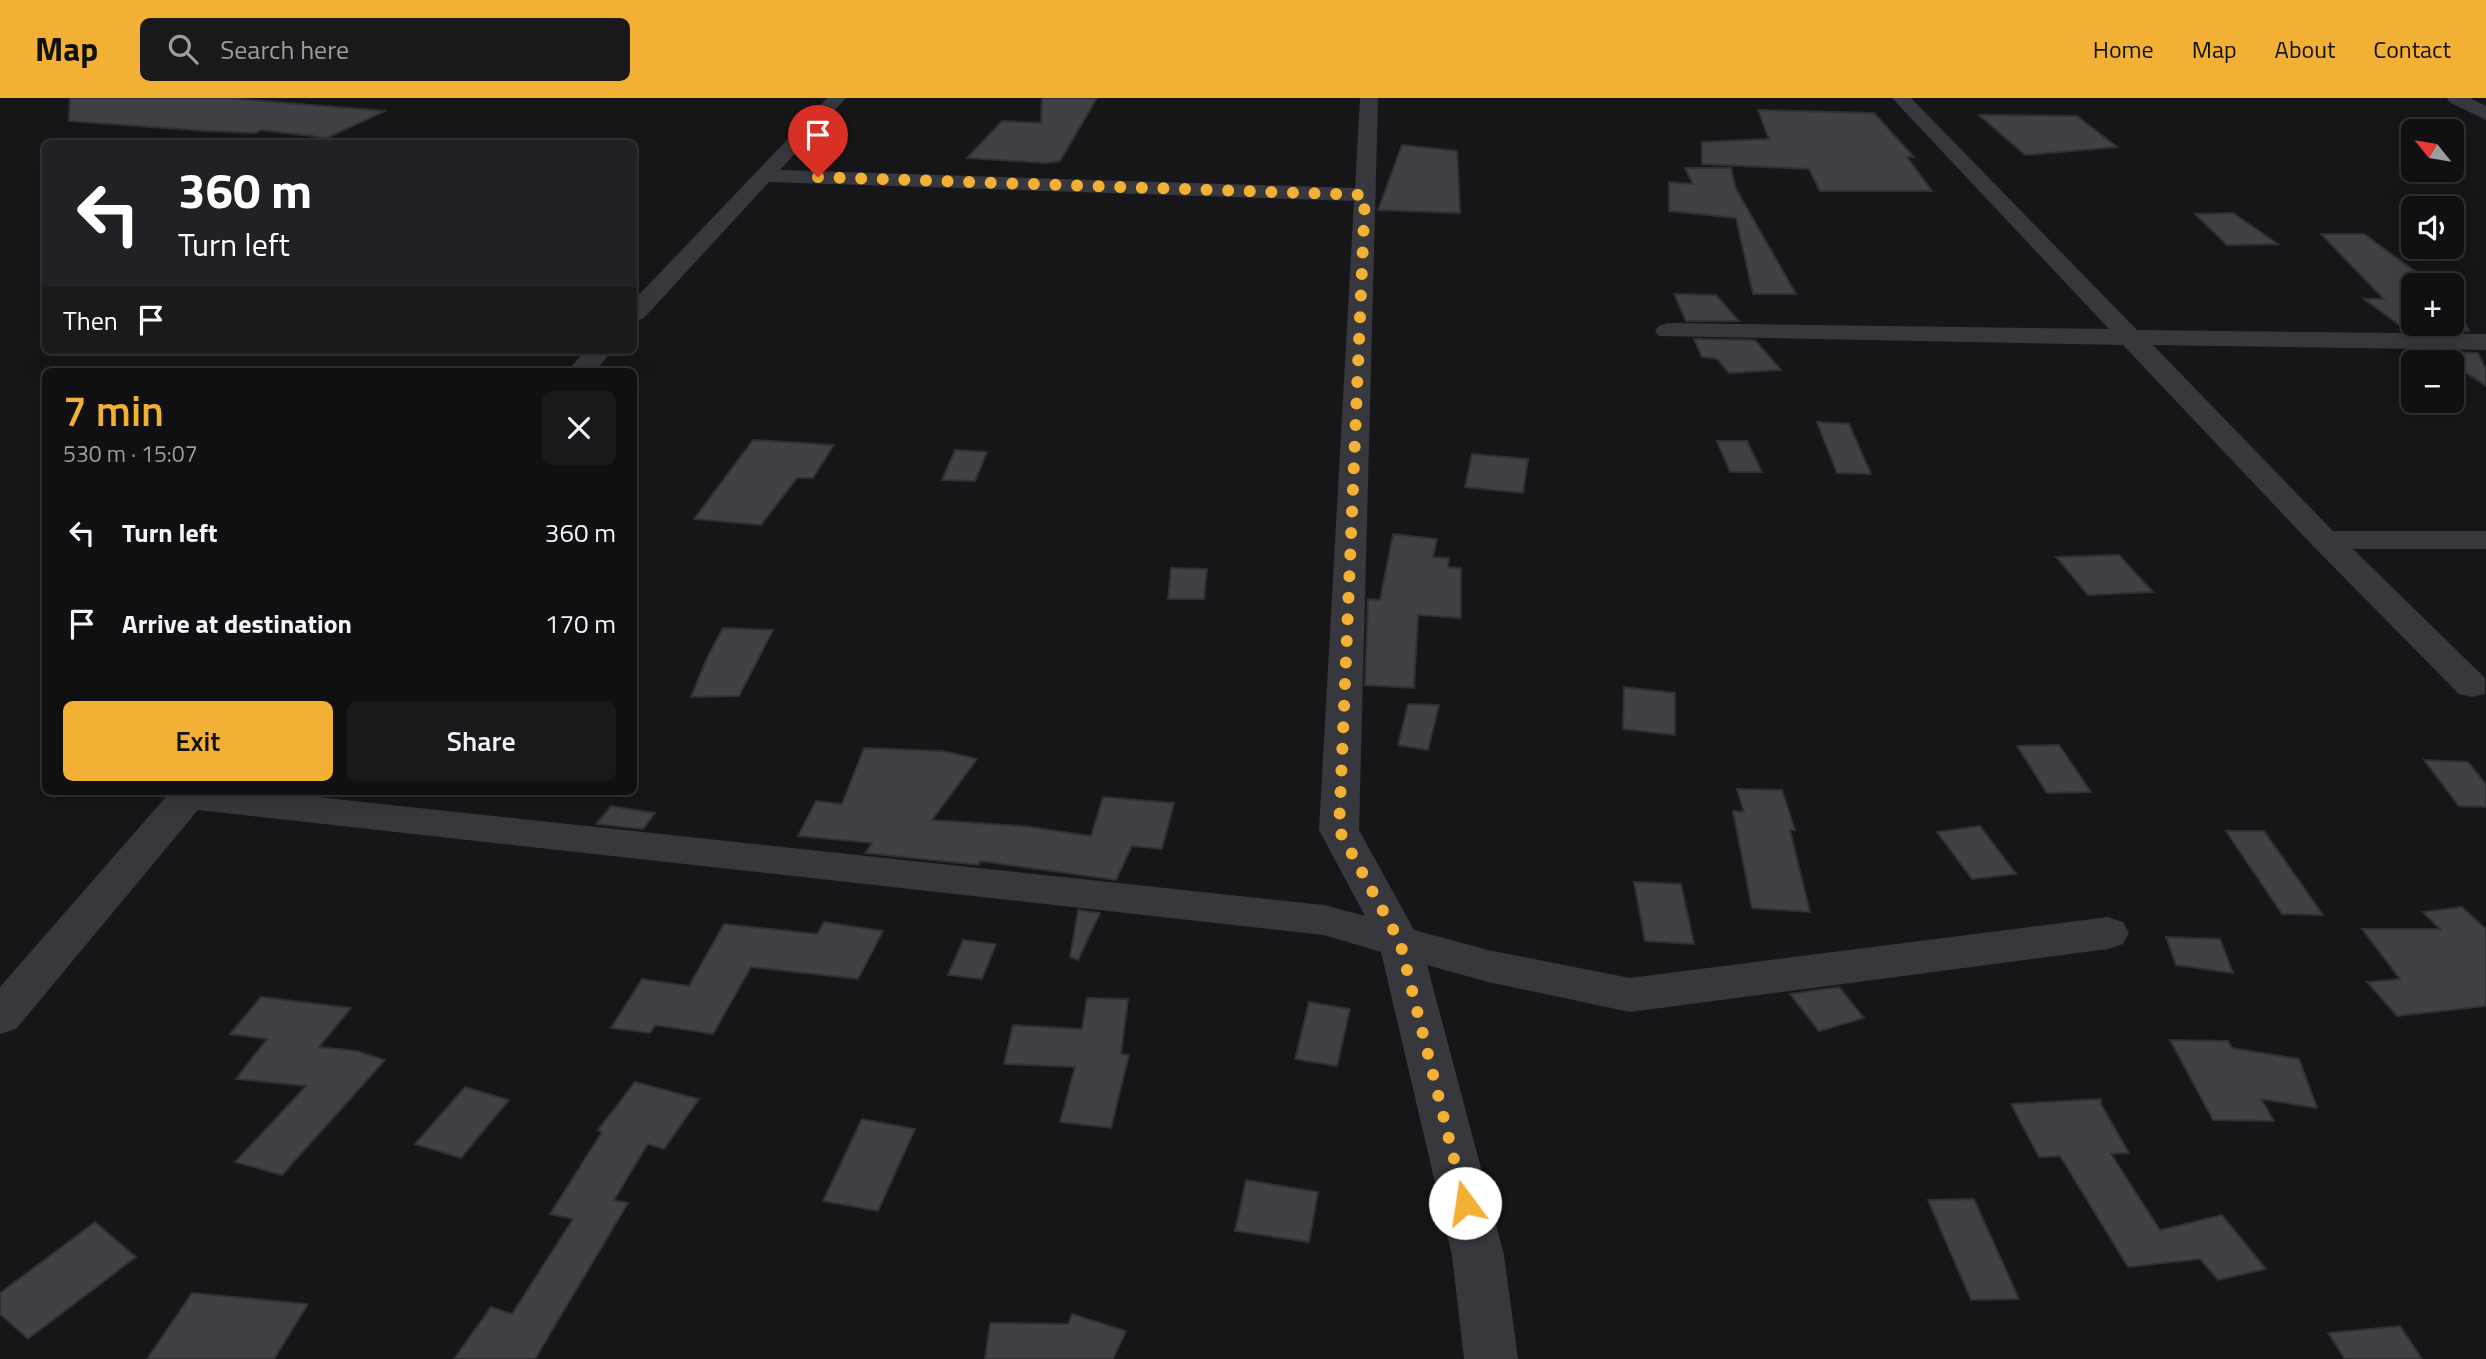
<!DOCTYPE html>
<meta charset="utf-8">
<style>
:root{--surface:#101012;--page:#19191b;--text:#f1f3f6;--muted:#9c9d9f;--line:#303032;--accent:#f2b134}
body{margin:0;font-family:"Titillium Web",sans-serif;background:var(--page);color:var(--text);height:100vh;display:flex;flex-direction:column;font-size:26px;white-space:nowrap}
*{box-sizing:border-box;margin:0}
p{font-size:23px;color:var(--muted)}
.icon{flex:none;width:38px;height:38px;fill:none;stroke:currentColor;stroke-width:2;stroke-linecap:round;stroke-linejoin:round}
.map{position:relative;flex:1;overflow:hidden}
.details{position:absolute;left:42px;top:270px;width:595px;height:427px;display:flex;flex-direction:column;background:var(--surface);border-radius:10px;box-shadow:0 7px 28px #0002,0 0 0 2px var(--line)}
.details>*{flex:none}
.banner{position:absolute;left:42px;top:42px;width:595px;height:214px;border-radius:10px;box-shadow:0 7px 28px #0002,0 0 0 2px var(--line);background:#202124;color:#fff;overflow:hidden}
.needle{width:46px;rotate:300deg}
.fabs{position:absolute;left:2401px;top:21px;display:grid;gap:14px}
.fabs a{display:grid;place-items:center;width:63px;height:63px;border-radius:10px;background:var(--surface);box-shadow:0 7px 28px #0002,0 0 0 2px var(--line);font-size:35px}
.pin{position:absolute;display:grid;place-items:center;width:60px;height:60px;color:#fff;margin:-72px -30px;border-radius:50% 50% 50% 0;rotate:-45deg;box-shadow:0 0 7px #0007}
.pin .icon{rotate:45deg}
.me{position:absolute;width:77px;margin:-38px;rotate:346deg;stroke-linejoin:round;filter:drop-shadow(0 0 5px #0008)}
.turn{display:flex;align-items:center;gap:24px;height:147px;padding:0 21px;font-size:32px}
.turn .icon{width:91px;height:91px;stroke-width:2.5}
.turn b{display:block;font-size:49px;line-height:60px}
.then{display:flex;align-items:center;height:66px;padding:0 21px;background:#0003;gap:14px;font-size:26px}
.round{display:grid;place-items:center;flex:none;width:74px;height:74px;border-radius:10px;background:var(--page)}
.overview{display:flex;align-items:center;justify-content:space-between;height:119px;padding:0 21px}
h1{font-size:42px;font-weight:600;line-height:52px;color:var(--accent)}
.primary-button{display:flex;gap:14px;margin-top:auto;padding:14px 21px}
.primary-button a{flex:1;height:80px;border-radius:10px;background:var(--accent);color:#111;font-size:28px;font-weight:600;line-height:80px;text-align:center}
.primary-button a+a{background:var(--page);color:var(--text)}
ul{padding:0;list-style:none}
li{display:flex;align-items:center;gap:21px;height:91px;padding:0 21px}
li div{flex:1}
li b{display:block;font-size:26px}
li em{font-style:normal}
header{display:flex;align-items:center;gap:42px;box-sizing:border-box;height:98px;padding:0 35px;background:var(--accent);color:#111}
header strong{font-size:33px}
nav{display:flex;gap:38px;margin-inline-start:auto;font-size:24px}
.search{width:490px;height:63px;background:var(--page);display:flex;align-items:center;gap:18px;box-sizing:border-box;padding:0 24px;border-radius:10px;color:var(--muted);font-size:26px}
.map>svg:first-child{display:block}
.building{fill:#404145;stroke:#303034;stroke-width:2}
.lines{fill:none;stroke-linecap:round;stroke-linejoin:round}
.minor{fill:#37383d;fill-rule:evenodd}
.route{stroke:#f2b134;stroke-width:12;stroke-dasharray:0 21.6}
</style>
<header>
<strong>Map</strong>
<div class="search"><svg class="icon" aria-label="search" viewBox="0 0 24 24"><circle cx="10" cy="10" r="6"/><path d="M15 15l6 6"/></svg>Search here</div>
<nav><a>Home</a><a>Map</a><a>About</a><a>Contact</a></nav>
</header>
<div class="map">
<svg width="2486" height="1261" viewBox="0 0 2486 1261">
<rect width="100%" height="100%" fill="#161618"/>
<g class="building">
<path d="M 70,0 L 226,0 L 385,13 L 327,40 L 261,32 L 256,35 L 206,33 L 69,23 Z"/>
<path d="M 1042,0 L 1097,0 L 1060,63 L 1047,65 L 967,60 L 1002,23 L 1041,25 Z"/>
<path d="M 1758,12 L 1874,15 L 1914,59 L 1907,59 L 1932,93 L 1820,93 L 1809,71 L 1702,66 L 1702,44 L 1769,41 Z"/>
<path d="M 1979,17 L 2077,18 L 2117,49 L 2025,57 Z"/>
<path d="M 1402,47 L 1457,53 L 1460,115 L 1378,112 Z"/>
<path d="M 1685,70 L 1731,70 L 1736,91 L 1796,196 L 1753,196 L 1736,120 L 1669,113 L 1669,84 L 1693,86 Z"/>
<path d="M 2233,115 L 2278,146 L 2227,147 L 2195,116 Z"/>
<path d="M 2321,136 L 2364,136 L 2434,187 L 2413,187 L 2413,226 L 2452,226 L 2452,201 L 2469,233 L 2406,232 L 2364,201 L 2384,201 Z"/>
<path d="M 1674,196 L 1716,197 L 1739,223 L 1686,223 Z"/>
<path d="M 1694,241 L 1755,242 L 1781,272 L 1729,275 L 1717,261 L 1702,259 Z"/>
<path d="M 2436,254 L 2478,255 L 2486,271 L 2486,288 Z"/>
<path d="M 1817,324 L 1849,326 L 1871,376 L 1837,375 Z"/>
<path d="M 753,342 L 834,347 L 813,380 L 797,380 L 761,427 L 694,421 Z"/>
<path d="M 1717,343 L 1747,343 L 1762,374 L 1730,374 Z"/>
<path d="M 955,352 L 987,354 L 975,383 L 942,382 Z"/>
<path d="M 1472,356 L 1528,361 L 1523,395 L 1465,389 Z"/>
<path d="M 1393,436 L 1437,441 L 1433,459 L 1449,460 L 1448,469 L 1461,470 L 1461,520 L 1418,517 L 1414,590 L 1365,587 L 1368,501 L 1380,502 Z"/>
<path d="M 2119,457 L 2153,494 L 2088,497 L 2056,459 Z"/>
<path d="M 1171,470 L 1207,471 L 1204,501 L 1168,501 Z"/>
<path d="M 723,530 L 773,532 L 739,598 L 691,599 L 707,560 Z"/>
<path d="M 1624,589 L 1675,595 L 1675,637 L 1623,631 Z"/>
<path d="M 1408,606 L 1439,607 L 1428,652 L 1398,647 Z"/>
<path d="M 2059,647 L 2091,694 L 2047,695 L 2017,648 Z"/>
<path d="M 864,650 L 943,653 L 977,661 L 932,722 L 1022,728 L 1091,738 L 1103,699 L 1174,705 L 1162,751 L 1132,748 L 1116,782 L 980,763 L 979,767 L 865,755 L 872,745 L 798,738 L 816,703 L 842,706 Z"/>
<path d="M 2424,662 L 2468,664 L 2486,686 L 2486,709 L 2459,708 Z"/>
<path d="M 1737,691 L 1782,692 L 1795,732 L 1790,732 L 1810,814 L 1752,810 L 1733,713 L 1744,714 Z"/>
<path d="M 611,708 L 655,715 L 643,731 L 596,726 Z"/>
<path d="M 1980,728 L 2016,776 L 1972,781 L 1937,734 Z"/>
<path d="M 2226,733 L 2264,733 L 2323,817 L 2282,816 Z"/>
<path d="M 1634,784 L 1681,786 L 1694,846 L 1645,843 Z"/>
<path d="M 2462,809 L 2486,831 L 2486,908 L 2397,918 L 2367,884 L 2400,881 L 2362,831 L 2440,831 L 2423,814 Z"/>
<path d="M 1078,812 L 1100,815 L 1078,862 L 1070,859 Z"/>
<path d="M 824,824 L 883,833 L 858,881 L 751,869 L 713,936 L 655,927 L 650,935 L 611,930 L 642,881 L 689,888 L 724,826 L 817,836 Z"/>
<path d="M 2166,839 L 2220,841 L 2233,875 L 2176,867 Z"/>
<path d="M 963,842 L 996,846 L 982,881 L 948,877 Z"/>
<path d="M 1839,889 L 1864,920 L 1819,933 L 1790,896 Z"/>
<path d="M 261,899 L 351,910 L 319,949 L 357,953 L 385,962 L 282,1077 L 235,1064 L 306,988 L 236,981 L 267,941 L 230,936 Z"/>
<path d="M 1087,900 L 1128,901 L 1121,956 L 1129,957 L 1111,1030 L 1060,1024 L 1075,969 L 1004,966 L 1013,927 L 1082,931 Z"/>
<path d="M 1309,904 L 1350,911 L 1337,968 L 1295,961 Z"/>
<path d="M 2170,942 L 2228,943 L 2232,950 L 2299,961 L 2317,1010 L 2261,1001 L 2274,1023 L 2213,1022 Z"/>
<path d="M 635,984 L 699,1001 L 664,1051 L 648,1046 L 614,1102 L 628,1105 L 535,1261 L 454,1261 L 491,1209 L 512,1216 L 573,1121 L 550,1116 L 602,1034 L 598,1032 Z"/>
<path d="M 465,989 L 509,1002 L 461,1060 L 415,1046 Z"/>
<path d="M 2101,1001 L 2101,1006 L 2129,1055 L 2111,1056 L 2160,1132 L 2222,1117 L 2266,1171 L 2218,1182 L 2200,1161 L 2128,1169 L 2060,1058 L 2039,1059 L 2011,1006 Z"/>
<path d="M 862,1021 L 915,1031 L 878,1113 L 823,1103 Z"/>
<path d="M 1246,1082 L 1318,1094 L 1309,1144 L 1235,1133 Z"/>
<path d="M 1974,1101 L 2019,1201 L 1971,1202 L 1928,1102 Z"/>
<path d="M 95,1124 L 136,1159 L 28,1241 L 0,1216 L 0,1195 Z"/>
<path d="M 192,1195 L 308,1206 L 274,1261 L 147,1261 Z"/>
<path d="M 1072,1216 L 1126,1233 L 1113,1261 L 985,1261 L 990,1225 L 1068,1226 Z"/>
<path d="M 2400,1228 L 2422,1261 L 2345,1261 L 2328,1235 Z"/>
</g>
<g class="lines">
<g class="minor">
<path d="M 827,0 L 846,0 L 780,72 L 1355,90 L 1360,0 L 1378,0 L 1359,732 L 1414,832 L 1488,852 L 1630,880 L 2108,819 L 2123,824 L 2129,835 L 2123,846 L 2108,851 L 1630,914 L 1488,884 L 1427,867 L 1504,1157 L 1518,1261 L 1464,1261 L 1452,1157 L 1381,854 L 1324,837 L 198,712 L 16,931 L 0,936 L 0,889 L 171,693 L 261,693 L 1324,807 L 1365,818 L 1319,732 L 1354,103 L 769,84 L 643,221 L 634,223 L 634,202 Z"/>
<path d="M 1892,0 L 1911,0 L 2137,232 L 2486,236 L 2486,252 L 2153,247 L 2333,433 L 2486,433 L 2486,451 L 2353,451 L 2485,580 L 2485,596 L 2472,599 L 2459,596 L 2314,449 L 2123,247 L 1659,238 L 1655,233 L 1659,228 L 1668,225 L 2109,231 Z"/>
<path d="M 2447,0 L 2470,0 L 2486,8 L 2486,22 L 2449,4 Z"/>
<path d="M 586,252 L 613,252 L 595,273 L 567,273 Z"/>
</g>
</g>
<g class="lines">
<path class="route" d="M 818,79 L 1365,97 L 1339,732 L 1400,844 L 1465,1105"/>
</g>
</svg>
<div class="fabs">
<a><svg class="needle" viewBox="-14 -14 28 28"><path d="M0-13l5 13h-10z" fill="#e53935"/><path d="M0 13l5-13h-10z" fill="#9c9d9f"/></svg></a>
<a><svg class="icon" aria-label="sound" viewBox="0 0 24 24"><path d="M4 9h4l5-4v14l-5-4H4zM17 9q2 3 0 6"/></svg></a>
<a>+</a>
<a>−</a>
</div>
<div class="pin" style="left:818px;top:79px;background:#d93025"><svg class="icon" aria-label="arrive" viewBox="0 0 24 24"><path d="M6 21V4h12l-3 4 3 4H6"/></svg></div>
<svg class="me" style="left:1465px;top:1105px" viewBox="-20 -20 40 40"><circle r="19" fill="#fff"/><path d="M0-13L10 11 0 6-10 11z" fill="#f2b134"/></svg>
<div class="banner">
<div class="turn"><svg class="icon" aria-label="left" viewBox="0 0 24 24"><path d="M17 20v-9H6M10 6l-5 5 5 5"/></svg><div><b>360 m</b>Turn left</div></div>
<div class="then">Then<svg class="icon" aria-label="arrive" viewBox="0 0 24 24"><path d="M6 21V4h12l-3 4 3 4H6"/></svg></div>
</div>
<section class="details">
<div class="overview"><div><h1>7 min</h1><p>530 m · 15:07</p></div><a class="round"><svg class="icon" aria-label="close" viewBox="0 0 24 24"><path d="M6 6l12 12M18 6L6 18"/></svg></a></div>
<ul>
<li><svg class="icon" aria-label="left" viewBox="0 0 24 24"><path d="M17 20v-9H6M10 6l-5 5 5 5"/></svg><div><b>Turn left</b></div><em>360 m</em></li>
<li><svg class="icon" aria-label="arrive" viewBox="0 0 24 24"><path d="M6 21V4h12l-3 4 3 4H6"/></svg><div><b>Arrive at destination</b></div><em>170 m</em></li>
</ul>
<div class="primary-button"><a>Exit</a><a>Share</a></div>
</section>
</div>
